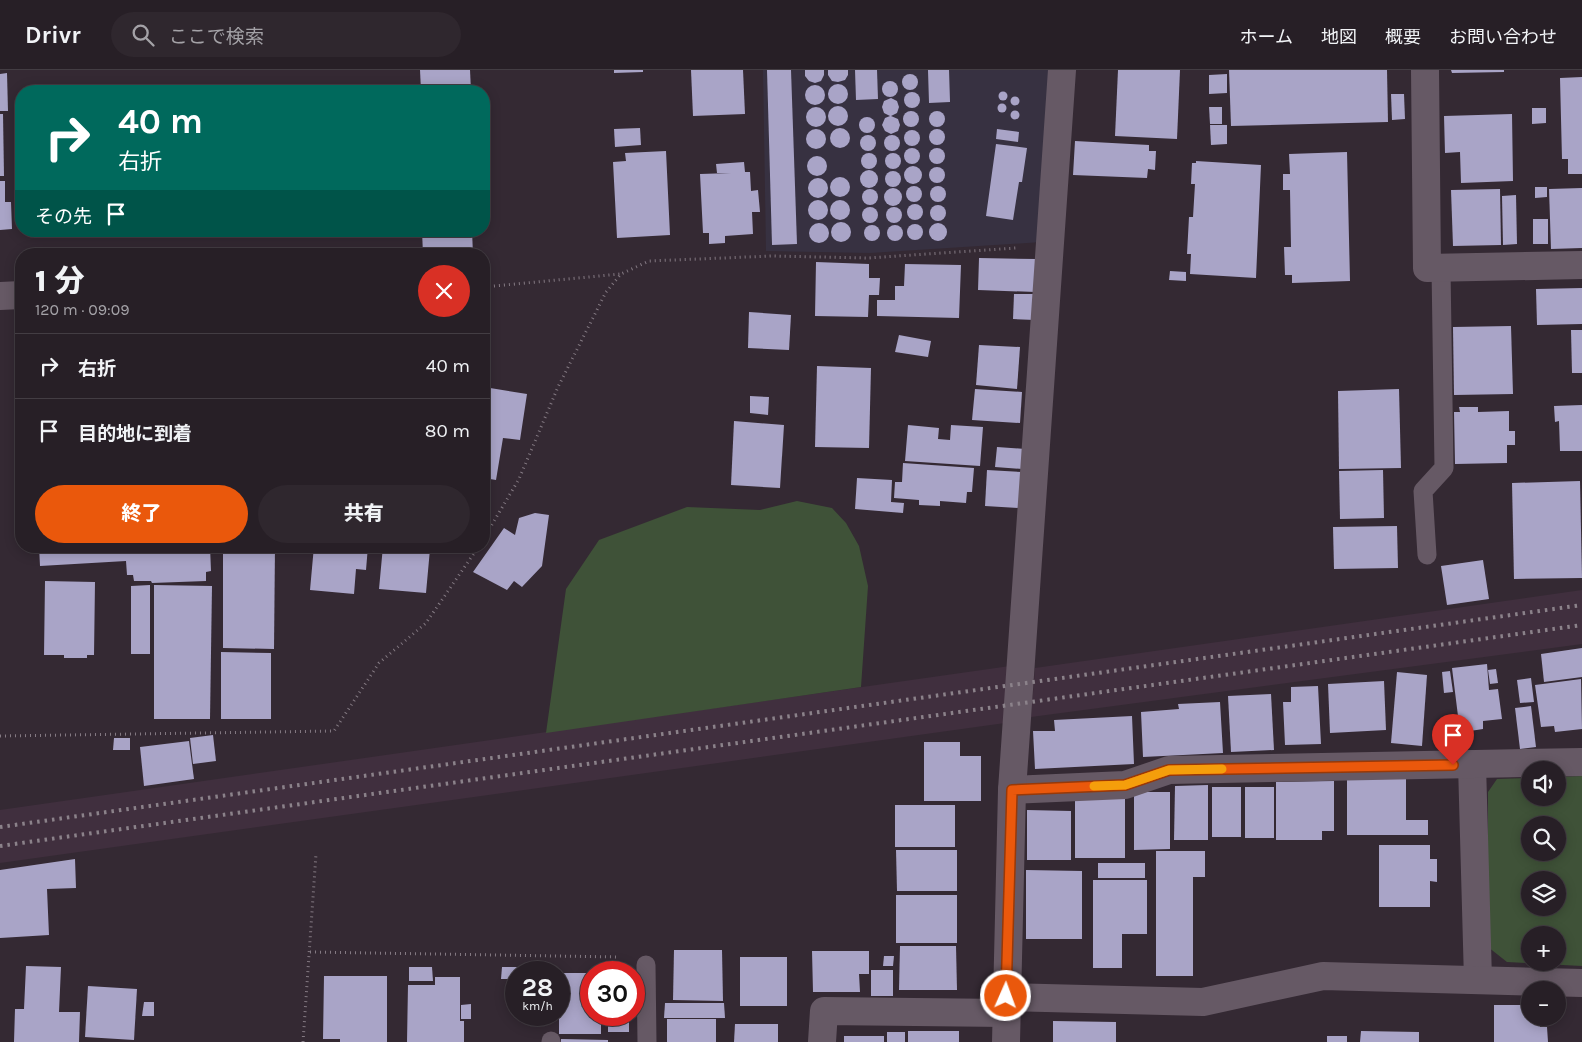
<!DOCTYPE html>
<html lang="ja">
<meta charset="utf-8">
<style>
:root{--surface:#271f26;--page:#2f272e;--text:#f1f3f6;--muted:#a4a2a7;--line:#433d43;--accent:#ea580c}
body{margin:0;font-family:Karla,"Noto Sans JP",sans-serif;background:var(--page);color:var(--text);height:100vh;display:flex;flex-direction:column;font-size:19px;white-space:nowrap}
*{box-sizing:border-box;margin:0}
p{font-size:16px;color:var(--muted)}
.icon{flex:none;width:28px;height:28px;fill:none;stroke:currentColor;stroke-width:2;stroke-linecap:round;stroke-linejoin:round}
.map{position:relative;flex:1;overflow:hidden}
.panel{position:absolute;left:15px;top:178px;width:475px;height:305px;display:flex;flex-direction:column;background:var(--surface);border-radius:20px;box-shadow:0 2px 12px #0003,0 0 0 1px var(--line)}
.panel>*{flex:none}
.top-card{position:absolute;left:15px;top:15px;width:475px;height:152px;border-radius:20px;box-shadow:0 2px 12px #0003,0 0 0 1px var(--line);background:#00695c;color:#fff;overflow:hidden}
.fabs{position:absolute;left:1521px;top:691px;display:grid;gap:10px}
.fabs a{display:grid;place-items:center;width:45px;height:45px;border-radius:50%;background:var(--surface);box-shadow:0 2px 12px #0003,0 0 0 1px var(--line);font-size:25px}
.speed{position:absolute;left:505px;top:891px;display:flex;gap:10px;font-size:25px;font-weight:700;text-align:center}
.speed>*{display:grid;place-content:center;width:65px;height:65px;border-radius:50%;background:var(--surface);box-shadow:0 2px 12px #0003,0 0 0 1px var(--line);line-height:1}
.speed small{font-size:12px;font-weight:400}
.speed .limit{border:8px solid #d22;background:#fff;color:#111}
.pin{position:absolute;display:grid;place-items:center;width:42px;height:42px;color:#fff;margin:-51px -21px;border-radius:50% 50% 50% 0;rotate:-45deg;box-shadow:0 0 5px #0007}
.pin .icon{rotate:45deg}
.me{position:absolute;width:55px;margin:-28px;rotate:2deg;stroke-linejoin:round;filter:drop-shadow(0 0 4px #0008)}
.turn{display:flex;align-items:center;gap:18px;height:105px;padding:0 20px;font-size:22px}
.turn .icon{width:65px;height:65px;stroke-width:2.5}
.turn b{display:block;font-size:35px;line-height:42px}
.then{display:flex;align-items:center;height:48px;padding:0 20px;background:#0003;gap:10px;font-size:19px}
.round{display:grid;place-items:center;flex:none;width:52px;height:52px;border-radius:26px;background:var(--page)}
.overview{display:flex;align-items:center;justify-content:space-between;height:85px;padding:0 20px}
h1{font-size:30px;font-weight:800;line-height:38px}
.button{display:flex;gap:10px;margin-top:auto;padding:10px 20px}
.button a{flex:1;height:58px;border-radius:30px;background:var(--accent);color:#fff;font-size:20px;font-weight:800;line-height:58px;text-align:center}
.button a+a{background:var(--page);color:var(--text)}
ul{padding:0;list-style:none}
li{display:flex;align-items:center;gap:15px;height:65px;padding:0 20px;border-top:1px solid var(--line)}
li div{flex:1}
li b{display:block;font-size:19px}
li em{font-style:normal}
header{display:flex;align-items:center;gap:30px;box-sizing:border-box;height:70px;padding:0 25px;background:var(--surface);border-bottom:1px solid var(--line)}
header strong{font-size:24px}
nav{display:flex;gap:28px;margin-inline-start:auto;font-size:18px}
.search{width:350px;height:45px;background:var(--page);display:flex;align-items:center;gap:12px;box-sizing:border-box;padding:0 18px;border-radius:28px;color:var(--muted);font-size:19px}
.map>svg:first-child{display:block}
.built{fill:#402f3e}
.industrial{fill:#373141}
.green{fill:#3f5238;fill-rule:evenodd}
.building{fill:#a9a4c7}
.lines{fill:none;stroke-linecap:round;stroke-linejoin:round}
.path{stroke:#847a83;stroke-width:3;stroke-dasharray:1 4;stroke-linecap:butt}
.service{stroke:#665965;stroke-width:19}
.minor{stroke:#665965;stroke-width:28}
.rail{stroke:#8b828a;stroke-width:4;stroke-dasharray:2.5 5;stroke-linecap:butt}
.route-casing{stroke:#983908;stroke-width:12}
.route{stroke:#ea580c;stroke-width:9}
.slow{stroke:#f59e0b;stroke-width:9}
</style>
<header>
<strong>Drivr</strong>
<div class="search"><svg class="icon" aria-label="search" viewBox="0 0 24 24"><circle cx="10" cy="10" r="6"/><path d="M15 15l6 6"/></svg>ここで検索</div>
<nav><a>ホーム</a><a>地図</a><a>概要</a><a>お問い合わせ</a></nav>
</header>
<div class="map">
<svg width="1582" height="972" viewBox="0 0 1582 972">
<rect width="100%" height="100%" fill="#342933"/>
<g class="built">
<path d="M 1582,520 L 1582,574 L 1031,647 L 1035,598 Z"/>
<path d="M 1010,596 L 1005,653 L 0,793 L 0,740 Z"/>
</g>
<path class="industrial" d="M 763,0 L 1057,0 L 1042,172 L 870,183 L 766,181 Z"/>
<g class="green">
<path d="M 797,431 L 832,438 L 846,453 L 859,476 L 868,516 L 861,617 L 546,663 L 566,519 L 599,470 L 687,437 L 760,440 Z"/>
<path d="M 1582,706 L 1582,896 L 1507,892 L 1488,877 L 1488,722 L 1497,709 L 1530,708 L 1530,728 L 1558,728 L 1558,707 ZM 1530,755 L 1558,755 L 1558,782 L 1530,782 ZM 1530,810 L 1558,810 L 1558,838 L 1530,838 ZM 1530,865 L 1558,865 L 1558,892 L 1530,892 Z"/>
</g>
<g class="building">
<path d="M 420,0 L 470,0 L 471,21 L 421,21 Z"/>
<path d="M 614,0 L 643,0 L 643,2 L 614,3 Z"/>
<path d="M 691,0 L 743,0 L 745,44 L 693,46 Z"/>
<path d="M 767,0 L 791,0 L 797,174 L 772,175 Z"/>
<path d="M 805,0 L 824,0 L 824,5 L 821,11 L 815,13 L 809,11 L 805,6 Z"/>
<path d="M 828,0 L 848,0 L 848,5 L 845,10 L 838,12 L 832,11 L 828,5 Z"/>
<path d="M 855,0 L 877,0 L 878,29 L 856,30 Z"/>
<path d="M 928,0 L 949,0 L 950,32 L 929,33 Z"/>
<path d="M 1118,0 L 1180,0 L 1177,69 L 1115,66 Z"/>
<path d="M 1229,0 L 1387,0 L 1388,52 L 1231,56 Z"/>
<path d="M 1451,0 L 1504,0 L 1504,2 L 1452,3 Z"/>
<path d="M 7,3 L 8,41 L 0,41 L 0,4 Z"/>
<circle cx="910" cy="12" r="8"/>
<path d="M 1227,4 L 1227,23 L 1209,24 L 1209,5 Z"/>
<path d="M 1582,7 L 1582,104 L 1568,104 L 1568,89 L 1562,89 L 1560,8 Z"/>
<circle cx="890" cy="19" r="8"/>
<circle cx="838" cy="24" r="10"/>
<circle cx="815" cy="25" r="10"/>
<circle cx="1003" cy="26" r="4.5"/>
<circle cx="912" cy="30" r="8"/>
<path d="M 1391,24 L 1404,24 L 1405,49 L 1392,50 Z"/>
<circle cx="1015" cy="31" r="4.5"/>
<path d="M 891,28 L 897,31 L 899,37 L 897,43 L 891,46 L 898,49 L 900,55 L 898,61 L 891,64 L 885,61 L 882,55 L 885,48 L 890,46 L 884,43 L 882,37 L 884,31 Z"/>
<circle cx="1002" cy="38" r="4.5"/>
<circle cx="838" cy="46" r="10"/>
<path d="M 1209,37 L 1222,37 L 1222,54 L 1210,54 Z"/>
<circle cx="816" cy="47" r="10"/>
<path d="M 1532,38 L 1546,38 L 1546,53 L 1532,54 Z"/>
<circle cx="1015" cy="45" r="4.5"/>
<circle cx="937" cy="49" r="8"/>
<circle cx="911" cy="49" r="8"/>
<path d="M 0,44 L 3,44 L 4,106 L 0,106 Z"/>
<path d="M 1512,44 L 1513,111 L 1461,113 L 1460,82 L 1445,83 L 1444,46 Z"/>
<circle cx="867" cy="55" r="8"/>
<path d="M 1210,55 L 1227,55 L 1227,74 L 1211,75 Z"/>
<circle cx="840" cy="68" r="10"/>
<path d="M 640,58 L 641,75 L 615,77 L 614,59 Z"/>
<circle cx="937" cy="67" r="8"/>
<circle cx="816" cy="69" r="10"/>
<path d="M 997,59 L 1019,62 L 1018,72 L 996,69 Z"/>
<circle cx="912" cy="68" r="8"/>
<circle cx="892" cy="73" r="8"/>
<circle cx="868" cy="73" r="8"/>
<path d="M 1075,71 L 1149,75 L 1149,81 L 1156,81 L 1155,100 L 1148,99 L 1147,108 L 1073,105 Z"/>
<path d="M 996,74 L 1027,78 L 1022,112 L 1019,112 L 1013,150 L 986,146 Z"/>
<circle cx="937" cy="86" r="8"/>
<circle cx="912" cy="86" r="8"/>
<path d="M 666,81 L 670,165 L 617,168 L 613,92 L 626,91 L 625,83 Z"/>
<path d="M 1347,82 L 1350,211 L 1292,213 L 1292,205 L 1285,205 L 1284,177 L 1291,177 L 1290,120 L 1283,120 L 1283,104 L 1290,104 L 1289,84 Z"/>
<circle cx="869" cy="91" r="8"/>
<circle cx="893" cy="91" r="8"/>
<circle cx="817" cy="96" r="10"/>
<path d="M 1196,91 L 1261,95 L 1256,208 L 1190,204 L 1191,184 L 1187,184 L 1189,147 L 1193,147 L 1195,114 L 1191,114 L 1192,93 L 1196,93 Z"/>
<path d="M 744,92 L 745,102 L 750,102 L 751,121 L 758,120 L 760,142 L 752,142 L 753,164 L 725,166 L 725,173 L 709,174 L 709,163 L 703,163 L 700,104 L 731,103 L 717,103 L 716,94 Z"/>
<circle cx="913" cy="105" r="9"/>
<circle cx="937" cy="105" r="8"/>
<circle cx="869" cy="109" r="9"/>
<circle cx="893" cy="109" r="8"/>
<circle cx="840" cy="117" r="10"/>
<circle cx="818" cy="118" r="10"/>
<path d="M 0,111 L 5,111 L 5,132 L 11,132 L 12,159 L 0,160 Z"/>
<circle cx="938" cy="124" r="8"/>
<circle cx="914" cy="124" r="8"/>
<path d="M 1535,117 L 1547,117 L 1547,127 L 1535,128 Z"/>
<path d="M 1582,118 L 1582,178 L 1551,179 L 1549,119 Z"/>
<circle cx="893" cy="127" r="9"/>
<circle cx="870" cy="127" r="8"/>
<path d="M 1500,119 L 1501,175 L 1453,176 L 1451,120 Z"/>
<path d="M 1516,125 L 1517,174 L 1503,175 L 1502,126 Z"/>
<circle cx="818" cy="140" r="10"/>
<circle cx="840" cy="140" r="10"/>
<circle cx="915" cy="142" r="8"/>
<circle cx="938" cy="143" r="8"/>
<circle cx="894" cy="145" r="8"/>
<circle cx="870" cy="145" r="8"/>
<rect x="1533" y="149" width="15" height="25"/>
<circle cx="841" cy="162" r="10"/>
<circle cx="819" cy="163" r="10"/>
<circle cx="938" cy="162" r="9"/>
<circle cx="915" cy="162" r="8"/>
<circle cx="872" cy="163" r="8"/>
<circle cx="895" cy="163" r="8"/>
<path d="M 422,161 L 472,161 L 473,184 L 423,184 Z"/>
<path d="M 979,188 L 1036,189 L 1036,222 L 978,220 Z"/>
<path d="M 816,192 L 869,194 L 869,208 L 880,208 L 879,225 L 869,225 L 868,247 L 815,246 Z"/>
<path d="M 905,194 L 961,195 L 959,248 L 877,246 L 877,230 L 895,230 L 895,216 L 904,216 Z"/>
<path d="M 1170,201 L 1186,202 L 1186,211 L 1169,210 Z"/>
<path d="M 1582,218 L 1582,254 L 1537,255 L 1536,219 Z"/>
<path d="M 1014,224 L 1036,224 L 1035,250 L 1013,249 Z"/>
<path d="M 749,242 L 791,245 L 789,280 L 748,278 Z"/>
<path d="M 1511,256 L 1513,324 L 1454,325 L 1453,257 Z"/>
<path d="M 1571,260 L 1582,260 L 1582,303 L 1572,303 Z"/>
<path d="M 899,265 L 931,271 L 928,287 L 895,282 Z"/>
<path d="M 979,275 L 1020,277 L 1017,319 L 976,315 Z"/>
<path d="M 817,296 L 871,298 L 869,378 L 815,377 Z"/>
<path d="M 484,317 L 527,324 L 520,370 L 503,368 L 496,410 L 484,408 Z"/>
<path d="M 975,319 L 1022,322 L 1020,353 L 972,350 Z"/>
<path d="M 1399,319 L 1401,398 L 1339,399 L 1338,321 Z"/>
<path d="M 750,326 L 769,327 L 768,345 L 750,343 Z"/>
<path d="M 1582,335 L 1582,381 L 1560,381 L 1559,351 L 1555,352 L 1554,336 Z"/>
<path d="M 1459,337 L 1478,337 L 1478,342 L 1509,341 L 1509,361 L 1515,361 L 1515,375 L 1507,375 L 1507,393 L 1455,394 L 1454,342 L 1460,342 Z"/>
<path d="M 734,351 L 784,355 L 780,418 L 731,415 Z"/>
<path d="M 908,355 L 939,358 L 938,369 L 950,370 L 951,355 L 983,357 L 980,396 L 905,391 Z"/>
<path d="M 997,377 L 1025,379 L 1023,399 L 995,397 Z"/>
<path d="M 903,393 L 974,398 L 972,422 L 967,422 L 966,433 L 940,431 L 940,436 L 919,435 L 919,430 L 894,428 L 895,412 L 902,412 Z"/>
<path d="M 987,400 L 1022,402 L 1019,438 L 985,436 Z"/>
<path d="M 1383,400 L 1384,448 L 1340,449 L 1339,401 Z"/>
<path d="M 857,408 L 892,410 L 891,432 L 904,433 L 903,443 L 855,439 Z"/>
<path d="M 1580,411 L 1582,508 L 1514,509 L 1512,413 Z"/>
<path d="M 535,443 L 549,445 L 542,496 L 522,517 L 514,511 L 507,520 L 473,502 L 504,458 L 515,465 L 519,448 Z"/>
<path d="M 1397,456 L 1398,498 L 1334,499 L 1333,457 Z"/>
<path d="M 39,476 L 210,476 L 211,501 L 206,502 L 206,511 L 152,513 L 151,511 L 134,511 L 133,505 L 127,505 L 126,491 L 40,496 Z"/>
<path d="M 223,476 L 275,476 L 274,579 L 223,578 Z"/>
<path d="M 314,476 L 368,476 L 366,500 L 356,499 L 354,524 L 310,520 Z"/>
<path d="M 383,476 L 463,476 L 463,481 L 430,479 L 426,523 L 379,519 Z"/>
<path d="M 1483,490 L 1489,529 L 1447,535 L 1441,496 Z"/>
<path d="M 45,511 L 95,512 L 94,585 L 87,585 L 87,588 L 64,588 L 64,585 L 44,585 Z"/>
<path d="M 150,515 L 150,584 L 131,584 L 131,516 Z"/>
<path d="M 154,515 L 212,516 L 210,649 L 154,649 Z"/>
<path d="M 1582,578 L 1582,607 L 1544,612 L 1541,584 Z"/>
<path d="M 221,582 L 271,583 L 271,649 L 221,649 Z"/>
<path d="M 1487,594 L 1489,620 L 1498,619 L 1502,649 L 1483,651 L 1483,659 L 1470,661 L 1469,653 L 1459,654 L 1452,598 Z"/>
<path d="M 1496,599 L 1498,613 L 1490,614 L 1488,600 Z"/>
<path d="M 1450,601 L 1453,622 L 1444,623 L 1442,602 Z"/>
<path d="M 1397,602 L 1427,605 L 1422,676 L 1391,673 Z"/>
<path d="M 1531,608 L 1534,632 L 1520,633 L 1517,610 Z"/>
<path d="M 1581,609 L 1582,659 L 1555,662 L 1554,656 L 1541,657 L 1535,615 Z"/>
<path d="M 1384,611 L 1386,660 L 1330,663 L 1328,614 Z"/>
<path d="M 1318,616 L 1321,674 L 1285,675 L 1283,632 L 1291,632 L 1291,617 Z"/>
<path d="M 1271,624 L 1274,680 L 1231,682 L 1228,626 Z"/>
<path d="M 1220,632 L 1223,683 L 1143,687 L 1141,642 L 1179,639 L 1178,634 Z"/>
<path d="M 1531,636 L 1536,677 L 1520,679 L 1515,638 Z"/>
<path d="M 1132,646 L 1134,694 L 1035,699 L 1033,661 L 1055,661 L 1054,650 Z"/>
<path d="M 213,665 L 216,691 L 193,694 L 190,668 Z"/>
<path d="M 114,668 L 130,668 L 130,680 L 113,680 Z"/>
<path d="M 189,671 L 194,709 L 144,716 L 140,677 Z"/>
<path d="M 924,672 L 960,672 L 960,686 L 981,686 L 981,731 L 924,731 Z"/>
<path d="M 1347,709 L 1406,709 L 1406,750 L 1428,750 L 1428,765 L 1347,765 Z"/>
<path d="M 1334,711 L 1334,761 L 1322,761 L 1322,770 L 1276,770 L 1276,712 Z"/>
<path d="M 1208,715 L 1208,770 L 1174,770 L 1175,716 Z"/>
<rect x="1212" y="717" width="29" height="50"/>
<rect x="1245" y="717" width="29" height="51"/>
<path d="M 1134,722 L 1170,722 L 1170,779 L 1134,780 Z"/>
<rect x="1075" y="728" width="50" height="60"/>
<rect x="895" y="735" width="60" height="42"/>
<path d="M 1027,740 L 1071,741 L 1071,790 L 1027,790 Z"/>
<path d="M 1379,775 L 1430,775 L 1430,789 L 1437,789 L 1437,812 L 1430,811 L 1430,837 L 1379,837 Z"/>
<path d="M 896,780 L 957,780 L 957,821 L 897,821 Z"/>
<path d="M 1156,781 L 1205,781 L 1205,807 L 1193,807 L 1193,906 L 1156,906 Z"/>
<path d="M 75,789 L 76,818 L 47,819 L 49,865 L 0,868 L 0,800 Z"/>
<rect x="1098" y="793" width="47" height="15"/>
<path d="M 1026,800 L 1082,801 L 1082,869 L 1026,869 Z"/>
<path d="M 1093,810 L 1147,810 L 1147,864 L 1122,864 L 1122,898 L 1093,898 Z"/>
<rect x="896" y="825" width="61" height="48"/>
<path d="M 900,876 L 956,876 L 957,920 L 899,920 Z"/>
<path d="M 674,880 L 722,880 L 723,931 L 673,930 Z"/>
<path d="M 812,881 L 869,881 L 869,904 L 859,904 L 860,922 L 813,922 Z"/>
<path d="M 884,886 L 894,886 L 893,896 L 883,896 Z"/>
<rect x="740" y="887" width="47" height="49"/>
<path d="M 26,896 L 61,897 L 59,942 L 80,942 L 79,972 L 14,972 L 15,939 L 24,939 Z"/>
<path d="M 409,897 L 432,897 L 433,911 L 409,911 Z"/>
<path d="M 502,897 L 518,897 L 516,909 L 501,909 Z"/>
<rect x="871" y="900" width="22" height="26"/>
<path d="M 559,903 L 591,903 L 591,945 L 601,945 L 601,964 L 559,964 Z"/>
<path d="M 324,906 L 387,906 L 387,972 L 340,972 L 340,969 L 323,969 Z"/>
<path d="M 435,907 L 460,907 L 460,951 L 464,951 L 464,972 L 407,972 L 408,915 L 435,915 Z"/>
<path d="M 88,916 L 137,919 L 134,970 L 85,967 Z"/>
<path d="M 144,932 L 154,932 L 154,946 L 142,946 Z"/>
<path d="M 665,933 L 724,933 L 725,948 L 664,948 Z"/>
<path d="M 471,934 L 471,949 L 461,949 L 461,935 Z"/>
<path d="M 1494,935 L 1530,935 L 1530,948 L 1540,948 L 1540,957 L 1547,957 L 1548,972 L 1494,972 Z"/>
<rect x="608" y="949" width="21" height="13"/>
<rect x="667" y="949" width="49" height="23"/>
<path d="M 1053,951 L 1116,952 L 1116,972 L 1053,972 Z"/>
<path d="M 735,954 L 778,954 L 778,972 L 734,972 Z"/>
<rect x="908" y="961" width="51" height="11"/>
<path d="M 1361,961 L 1419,962 L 1419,972 L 1360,972 Z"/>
<rect x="887" y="962" width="18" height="10"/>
<rect x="844" y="966" width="40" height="6"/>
<rect x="1327" y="966" width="20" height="6"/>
<path d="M 561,969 L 608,970 L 608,972 L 561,972 Z"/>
</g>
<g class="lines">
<g class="path">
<path d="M 484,217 L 620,204"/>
<path d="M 484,468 L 519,409 L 558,317 L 606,222 L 621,204 L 649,191 L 772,186 L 868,188 L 1016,178"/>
<path d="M 0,666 L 334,661 L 379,593 L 426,553 L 479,476"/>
<path d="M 310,882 L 619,887"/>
<path d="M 303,972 L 316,784"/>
</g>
<g class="service">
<path d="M 1427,485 L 1423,421 L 1444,398 L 1441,198"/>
<path d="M 646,895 L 647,972"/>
<path d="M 551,972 L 551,971"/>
</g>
<g class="minor">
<path d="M 1425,0 L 1427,198 L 1582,195"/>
<path d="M 0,226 L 21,225"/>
<path d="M 1472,694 L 1478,910"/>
<path d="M 1012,720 L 1125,715 L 1169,700 L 1582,692"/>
<path d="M 1006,927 L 1203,932 L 1323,906 L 1582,913"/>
<path d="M 822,972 L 824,941 L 1006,943"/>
<path d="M 1006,972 L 1012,720 L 1062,0"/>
</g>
<g class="rail">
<path d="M 0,757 L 1582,535"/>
<path d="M 0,776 L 1582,555"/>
</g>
</g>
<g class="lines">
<g class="route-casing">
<path id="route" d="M 1006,926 L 1012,720 L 1125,715 L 1169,700 L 1453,695"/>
</g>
<use href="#route" class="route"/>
<path class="slow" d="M 1094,716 L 1125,715 L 1169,700 L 1222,699"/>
</g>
</svg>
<div class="fabs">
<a><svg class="icon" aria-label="sound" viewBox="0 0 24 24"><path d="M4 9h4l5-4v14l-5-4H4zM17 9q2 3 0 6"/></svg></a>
<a><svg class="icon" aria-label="search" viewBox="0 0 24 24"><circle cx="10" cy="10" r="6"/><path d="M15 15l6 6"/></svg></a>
<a><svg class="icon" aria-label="layers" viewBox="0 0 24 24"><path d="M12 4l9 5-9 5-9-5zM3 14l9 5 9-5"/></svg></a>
<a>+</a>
<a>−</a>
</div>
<div class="speed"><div>28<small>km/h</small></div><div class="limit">30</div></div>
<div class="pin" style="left:1453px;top:695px;background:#d93025"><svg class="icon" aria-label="arrive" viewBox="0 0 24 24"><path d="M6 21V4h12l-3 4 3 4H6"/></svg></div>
<svg class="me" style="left:1006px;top:926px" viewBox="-20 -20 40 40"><circle r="17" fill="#ea580c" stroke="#fff" stroke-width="3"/><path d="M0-11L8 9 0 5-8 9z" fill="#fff"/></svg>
<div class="top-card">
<div class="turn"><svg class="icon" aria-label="right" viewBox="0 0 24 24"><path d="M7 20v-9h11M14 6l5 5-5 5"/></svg><div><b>40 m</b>右折</div></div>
<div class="then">その先<svg class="icon" aria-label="arrive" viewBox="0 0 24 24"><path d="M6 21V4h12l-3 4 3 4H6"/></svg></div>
</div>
<section class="panel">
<div class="overview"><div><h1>1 分</h1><p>120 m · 09:09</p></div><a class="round" style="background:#d93025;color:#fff"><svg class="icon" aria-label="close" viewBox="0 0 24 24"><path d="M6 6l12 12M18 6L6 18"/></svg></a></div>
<ul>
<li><svg class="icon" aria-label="right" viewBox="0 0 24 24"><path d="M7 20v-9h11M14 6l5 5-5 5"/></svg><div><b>右折</b></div><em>40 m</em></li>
<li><svg class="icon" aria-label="arrive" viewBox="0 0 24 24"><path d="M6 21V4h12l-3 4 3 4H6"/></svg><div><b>目的地に到着</b></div><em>80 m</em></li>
</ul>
<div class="button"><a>終了</a><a>共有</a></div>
</section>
</div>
